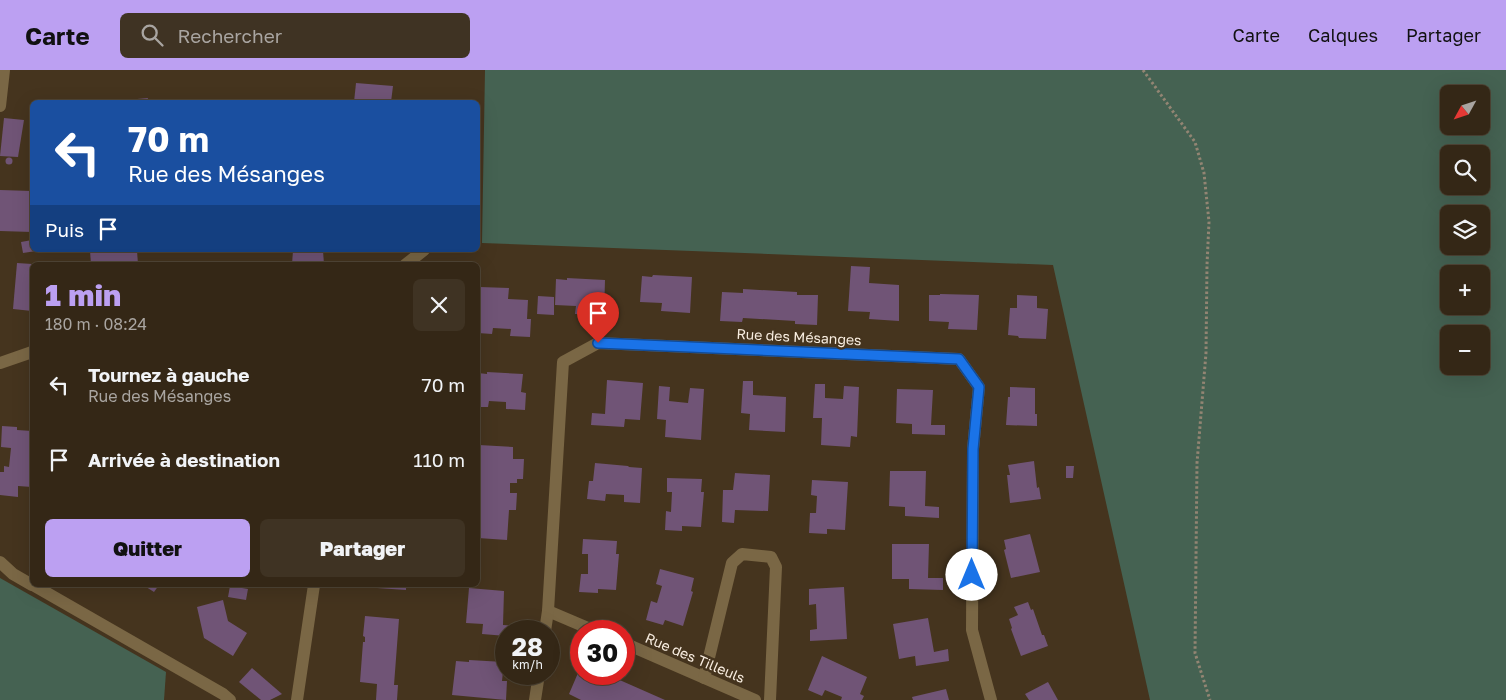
<!DOCTYPE html>
<html lang="fr">
<meta charset="utf-8">
<style>
:root{--surface:#342716;--page:#3f3323;--text:#f1f3f6;--muted:#a9a5a1;--line:#4e4435;--accent:#bca0f2}
body{margin:0;font-family:"Golos Text",sans-serif;background:var(--page);color:var(--text);height:100vh;display:flex;flex-direction:column;font-size:19px;white-space:nowrap}
*{box-sizing:border-box;margin:0}
p{font-size:16px;color:var(--muted)}
.icon{flex:none;width:28px;height:28px;fill:none;stroke:currentColor;stroke-width:2;stroke-linecap:round;stroke-linejoin:round}
.map{position:relative;flex:1;overflow:hidden}
.drawer{position:absolute;left:30px;top:192px;width:450px;height:325px;display:flex;flex-direction:column;background:var(--surface);border-radius:8px;box-shadow:0 5px 20px #0002,0 0 0 1px var(--line)}
.drawer>*{flex:none}
.banner{position:absolute;left:30px;top:30px;width:450px;height:152px;border-radius:8px;box-shadow:0 5px 20px #0002,0 0 0 1px var(--line);background:#1a4fa0;color:#fff;overflow:hidden}
.needle{width:32px;rotate:230deg}
.fabs{position:absolute;left:1440px;top:15px;display:grid;gap:10px}
.fabs a{display:grid;place-items:center;width:50px;height:50px;border-radius:8px;background:var(--surface);box-shadow:0 5px 20px #0002,0 0 0 1px var(--line);font-size:25px}
.speed{position:absolute;left:495px;top:550px;display:flex;gap:10px;font-size:25px;font-weight:700;text-align:center}
.speed>*{display:grid;place-content:center;width:65px;height:65px;border-radius:50%;background:var(--surface);box-shadow:0 5px 20px #0002,0 0 0 1px var(--line);line-height:1}
.speed small{font-size:12px;font-weight:400}
.speed .limit{border:8px solid #d22;background:#fff;color:#111}
.pin{position:absolute;display:grid;place-items:center;width:42px;height:42px;color:#fff;margin:-51px -21px;border-radius:50% 50% 50% 0;rotate:-45deg;box-shadow:0 0 5px #0007}
.pin .icon{rotate:45deg}
.me{position:absolute;width:55px;margin:-28px;rotate:0deg;stroke-linejoin:round;filter:drop-shadow(0 0 4px #0008)}
.turn{display:flex;align-items:center;gap:18px;height:105px;padding:0 15px;font-size:22px}
.turn .icon{width:65px;height:65px;stroke-width:2.5}
.turn b{display:block;font-size:35px;line-height:42px}
.then{display:flex;align-items:center;height:48px;padding:0 15px;background:#0003;gap:10px;font-size:19px}
.round{display:grid;place-items:center;flex:none;width:52px;height:52px;border-radius:8px;background:var(--page)}
.headline{display:flex;align-items:center;justify-content:space-between;height:85px;padding:0 15px}
h1{font-size:30px;font-weight:800;line-height:38px;color:var(--accent)}
.action{display:flex;gap:10px;margin-top:auto;padding:10px 15px}
.action a{flex:1;height:58px;border-radius:8px;background:var(--accent);color:#111;font-size:20px;font-weight:800;line-height:58px;text-align:center}
.action a+a{background:var(--page);color:var(--text)}
ul{padding:0;list-style:none}
li{display:flex;align-items:center;gap:15px;height:75px;padding:0 15px}
li div{flex:1}
li b{display:block;font-size:19px}
li em{font-style:normal}
header{display:flex;align-items:center;gap:30px;box-sizing:border-box;height:70px;padding:0 25px;background:var(--accent);color:#111}
header strong{font-size:24px}
nav{display:flex;gap:28px;margin-inline-start:auto;font-size:18px}
.search{width:350px;height:45px;background:var(--page);display:flex;align-items:center;gap:12px;box-sizing:border-box;padding:0 18px;border-radius:8px;color:var(--muted);font-size:19px}
.map>svg:first-child{display:block}
.green{fill:#456252;fill-rule:evenodd}
.building{fill:#705476}
.lines{fill:none;stroke-linecap:round;stroke-linejoin:round}
.path{stroke:#938573;stroke-width:3;stroke-dasharray:2.5 2.5;stroke-linecap:butt}
.minor{stroke:#7a6745;stroke-width:12}
.route-casing{stroke:#114b97;stroke-width:12}
.route{stroke:#1a73e8;stroke-width:9}
.labels{text-anchor:middle;stroke-width:5;stroke-linejoin:round;paint-order:stroke}
.street-label{font-size:14px;fill:#f8ede0;stroke:#45341e}
</style>
<header>
<strong>Carte</strong>
<div class="search"><svg class="icon" aria-label="search" viewBox="0 0 24 24"><circle cx="10" cy="10" r="6"/><path d="M15 15l6 6"/></svg>Rechercher</div>
<nav><a>Carte</a><a>Calques</a><a>Partager</a></nav>
</header>
<div class="map">
<svg width="1506" height="630" viewBox="0 0 1506 630">
<rect width="100%" height="100%" fill="#45341e"/>
<g class="green">
<path d="M 485,0 L 1506,0 L 1506,630 L 1150,630 L 1053,195 L 482,173 ZM 1449,24 L 1481,24 L 1481,56 L 1449,56 ZM 1449,84 L 1481,84 L 1481,116 L 1449,116 ZM 1449,144 L 1481,144 L 1481,176 L 1449,176 ZM 1449,204 L 1481,204 L 1481,236 L 1449,236 ZM 1449,264 L 1481,264 L 1481,296 L 1449,296 Z"/>
<path d="M 0,508 L 166,602 L 164,630 L 0,630 Z"/>
</g>
<g class="building">
<path d="M 356,13 L 393,16 L 391,32 L 354,32 Z"/>
<path d="M 148,28 L 147,32 L 115,32 L 115,31 Z"/>
<path d="M 4,48 L 24,50 L 18,87 L 0,86 Z"/>
<circle cx="9" cy="91" r="3.5"/>
<path d="M 0,120 L 32,121 L 32,162 L 0,161 Z"/>
<path d="M 32,170 L 32,180 L 36,181 L 23,183 L 21,172 Z"/>
<path d="M 90,180 L 137,180 L 138,195 L 91,195 Z"/>
<path d="M 293,180 L 323,180 L 324,195 L 292,195 Z"/>
<path d="M 17,193 L 32,194 L 32,241 L 13,239 Z"/>
<path d="M 851,196 L 870,197 L 869,213 L 899,215 L 899,251 L 869,249 L 870,242 L 848,241 Z"/>
<path d="M 653,205 L 692,207 L 690,243 L 661,241 L 662,233 L 640,232 L 642,206 L 652,207 Z"/>
<path d="M 567,208 L 605,210 L 604,245 L 575,244 L 576,236 L 555,235 L 556,209 L 567,210 Z"/>
<path d="M 480,217 L 509,218 L 508,229 L 528,230 L 527,249 L 531,249 L 530,267 L 510,266 L 511,259 L 493,258 L 492,264 L 478,263 Z"/>
<path d="M 743,219 L 797,222 L 797,225 L 818,225 L 817,255 L 795,254 L 795,251 L 743,248 L 742,252 L 720,251 L 722,222 L 743,223 Z"/>
<path d="M 940,224 L 979,225 L 977,260 L 948,259 L 949,252 L 929,251 L 929,225 L 940,225 Z"/>
<path d="M 1017,225 L 1037,226 L 1037,238 L 1048,239 L 1046,269 L 1019,268 L 1018,266 L 1008,265 L 1010,238 L 1017,238 Z"/>
<path d="M 538,226 L 554,227 L 554,245 L 537,244 Z"/>
<path d="M 487,302 L 523,304 L 521,322 L 526,323 L 525,340 L 506,339 L 506,332 L 489,331 L 488,337 L 478,337 L 478,303 L 487,304 Z"/>
<path d="M 607,310 L 643,313 L 640,350 L 625,349 L 624,357 L 591,355 L 592,343 L 605,344 Z"/>
<path d="M 743,311 L 753,311 L 753,325 L 786,327 L 785,362 L 749,360 L 750,344 L 741,343 Z"/>
<path d="M 815,314 L 825,314 L 825,328 L 843,329 L 844,316 L 859,317 L 857,367 L 851,366 L 850,377 L 821,375 L 822,348 L 813,348 Z"/>
<path d="M 659,316 L 670,317 L 669,331 L 688,333 L 690,318 L 704,319 L 701,370 L 665,367 L 666,350 L 657,349 Z"/>
<path d="M 1010,317 L 1035,318 L 1035,344 L 1037,344 L 1037,356 L 1006,355 L 1008,327 L 1010,327 Z"/>
<path d="M 897,319 L 933,320 L 931,355 L 945,355 L 945,365 L 912,364 L 912,354 L 896,353 Z"/>
<path d="M 2,356 L 17,357 L 17,360 L 32,361 L 32,417 L 18,416 L 18,427 L 0,425 L 0,402 L 4,402 L 4,396 L 9,397 L 11,378 L 1,377 Z"/>
<path d="M 479,375 L 513,377 L 513,389 L 524,389 L 523,409 L 517,409 L 517,413 L 510,413 L 510,423 L 517,423 L 516,440 L 509,440 L 507,470 L 478,468 Z"/>
<path d="M 1034,391 L 1037,418 L 1039,417 L 1041,429 L 1010,433 L 1007,405 L 1010,405 L 1008,395 Z"/>
<path d="M 595,393 L 628,396 L 629,397 L 642,398 L 640,433 L 624,432 L 624,425 L 606,424 L 605,431 L 587,429 L 589,411 L 593,411 Z"/>
<path d="M 1066,396 L 1074,396 L 1073,408 L 1066,408 Z"/>
<path d="M 890,401 L 926,401 L 925,436 L 939,437 L 939,448 L 905,446 L 905,437 L 889,436 Z"/>
<path d="M 735,403 L 770,405 L 768,441 L 735,440 L 734,453 L 722,452 L 723,420 L 733,420 Z"/>
<path d="M 667,408 L 702,409 L 701,422 L 704,422 L 701,457 L 682,456 L 682,461 L 665,460 L 666,441 L 671,442 L 672,422 L 667,422 Z"/>
<path d="M 812,410 L 848,412 L 845,460 L 827,459 L 827,464 L 809,463 L 810,443 L 816,443 L 817,426 L 811,425 Z"/>
<path d="M 1030,464 L 1040,502 L 1011,508 L 1004,480 L 1006,479 L 1004,470 Z"/>
<path d="M 583,469 L 617,471 L 616,484 L 619,484 L 616,520 L 598,519 L 598,523 L 579,522 L 581,504 L 588,504 L 588,484 L 582,484 Z"/>
<path d="M 892,474 L 929,474 L 928,508 L 943,508 L 943,520 L 909,519 L 909,509 L 892,509 Z"/>
<path d="M 660,499 L 694,508 L 691,521 L 693,522 L 683,556 L 665,550 L 663,555 L 646,550 L 651,531 L 657,533 L 662,516 L 656,514 Z"/>
<path d="M 143,515 L 159,515 L 154,522 Z"/>
<path d="M 377,515 L 406,515 L 406,520 L 377,518 Z"/>
<path d="M 230,516 L 248,519 L 246,530 L 228,527 Z"/>
<path d="M 844,517 L 847,569 L 810,571 L 810,560 L 817,559 L 816,534 L 809,535 L 809,519 Z"/>
<path d="M 469,518 L 504,521 L 503,555 L 516,556 L 516,561 L 506,561 L 506,566 L 482,564 L 483,554 L 466,553 Z"/>
<path d="M 223,530 L 228,551 L 247,563 L 233,586 L 204,568 L 197,537 Z"/>
<path d="M 1028,532 L 1031,540 L 1033,539 L 1042,565 L 1044,565 L 1048,576 L 1021,586 L 1011,559 L 1012,558 L 1009,549 L 1018,545 L 1014,537 Z"/>
<path d="M 365,546 L 399,549 L 394,615 L 398,615 L 397,630 L 376,630 L 377,614 L 360,612 L 363,572 L 365,572 L 365,567 L 363,566 Z"/>
<path d="M 928,548 L 934,582 L 948,579 L 949,591 L 916,596 L 915,586 L 899,589 L 893,554 Z"/>
<path d="M 822,586 L 867,607 L 860,624 L 864,626 L 862,630 L 841,630 L 842,627 L 825,620 L 822,626 L 808,620 Z"/>
<path d="M 469,590 L 504,592 L 502,611 L 507,611 L 506,630 L 452,625 L 456,591 L 469,592 Z"/>
<path d="M 581,596 L 581,604 L 606,604 L 665,630 L 581,630 L 569,624 Z"/>
<path d="M 252,598 L 282,624 L 270,630 L 261,630 L 239,612 Z"/>
<path d="M 1048,612 L 1058,630 L 1029,630 L 1025,624 Z"/>
<path d="M 946,619 L 949,630 L 913,630 L 912,627 Z"/>
</g>
<g class="lines">
<path class="path" d="M 1143,0 L 1195,72 L 1204,103 L 1209,152 L 1207,195 L 1206,283 L 1197,393 L 1195,583 L 1210,630"/>
<g class="minor">
<path d="M 0,36 L 4,0"/>
<path d="M 405,195 L 424,180"/>
<path d="M 0,293 L 32,282"/>
<path d="M 0,492 L 13,504 L 32,515"/>
<path d="M 33,515 L 223,624 L 230,630"/>
<path d="M 548,541 L 595,561"/>
<path d="M 545,561 L 548,541 L 563,292 L 598,273 L 959,289 L 979,317 L 973,379 L 972,560 L 991,630"/>
<path d="M 624,573 L 755,630"/>
<path d="M 704,608 L 732,493 L 742,484 L 771,487 L 776,497 L 770,630"/>
<path d="M 297,630 L 314,515"/>
<path d="M 535,630 L 539,604"/>
</g>
</g>
<g class="lines">
<g class="route-casing">
<path id="route" d="M 598,273 L 959,289 L 979,317 L 973,379 L 972,505"/>
</g>
<use href="#route" class="route"/>
</g>
<g class="labels">
<g class="street-label">
<text transform="translate(799 267) rotate(3)" y="5">Rue des Mésanges</text>
<text transform="translate(695 588) rotate(23)" y="5">Rue des Tilleuls</text>
</g>
</g>
</svg>
<div class="fabs">
<a><svg class="needle" viewBox="-14 -14 28 28"><path d="M0-13l5 13h-10z" fill="#e53935"/><path d="M0 13l5-13h-10z" fill="#a9a5a1"/></svg></a>
<a><svg class="icon" aria-label="search" viewBox="0 0 24 24"><circle cx="10" cy="10" r="6"/><path d="M15 15l6 6"/></svg></a>
<a><svg class="icon" aria-label="layers" viewBox="0 0 24 24"><path d="M12 4l9 5-9 5-9-5zM3 14l9 5 9-5"/></svg></a>
<a>+</a>
<a>−</a>
</div>
<div class="speed"><div>28<small>km/h</small></div><div class="limit">30</div></div>
<div class="pin" style="left:598px;top:273px;background:#d93025"><svg class="icon" aria-label="arrive" viewBox="0 0 24 24"><path d="M6 21V4h12l-3 4 3 4H6"/></svg></div>
<svg class="me" style="left:972px;top:505px" viewBox="-20 -20 40 40"><circle r="19" fill="#fff"/><path d="M0-13L10 11 0 6-10 11z" fill="#1a73e8"/></svg>
<div class="banner">
<div class="turn"><svg class="icon" aria-label="left" viewBox="0 0 24 24"><path d="M17 20v-9H6M10 6l-5 5 5 5"/></svg><div><b>70 m</b>Rue des Mésanges</div></div>
<div class="then">Puis<svg class="icon" aria-label="arrive" viewBox="0 0 24 24"><path d="M6 21V4h12l-3 4 3 4H6"/></svg></div>
</div>
<section class="drawer">
<div class="headline"><div><h1>1 min</h1><p>180 m · 08:24</p></div><a class="round"><svg class="icon" aria-label="close" viewBox="0 0 24 24"><path d="M6 6l12 12M18 6L6 18"/></svg></a></div>
<ul>
<li><svg class="icon" aria-label="left" viewBox="0 0 24 24"><path d="M17 20v-9H6M10 6l-5 5 5 5"/></svg><div><b>Tournez à gauche</b><p>Rue des Mésanges</p></div><em>70 m</em></li>
<li><svg class="icon" aria-label="arrive" viewBox="0 0 24 24"><path d="M6 21V4h12l-3 4 3 4H6"/></svg><div><b>Arrivée à destination</b></div><em>110 m</em></li>
</ul>
<div class="action"><a>Quitter</a><a>Partager</a></div>
</section>
</div>
